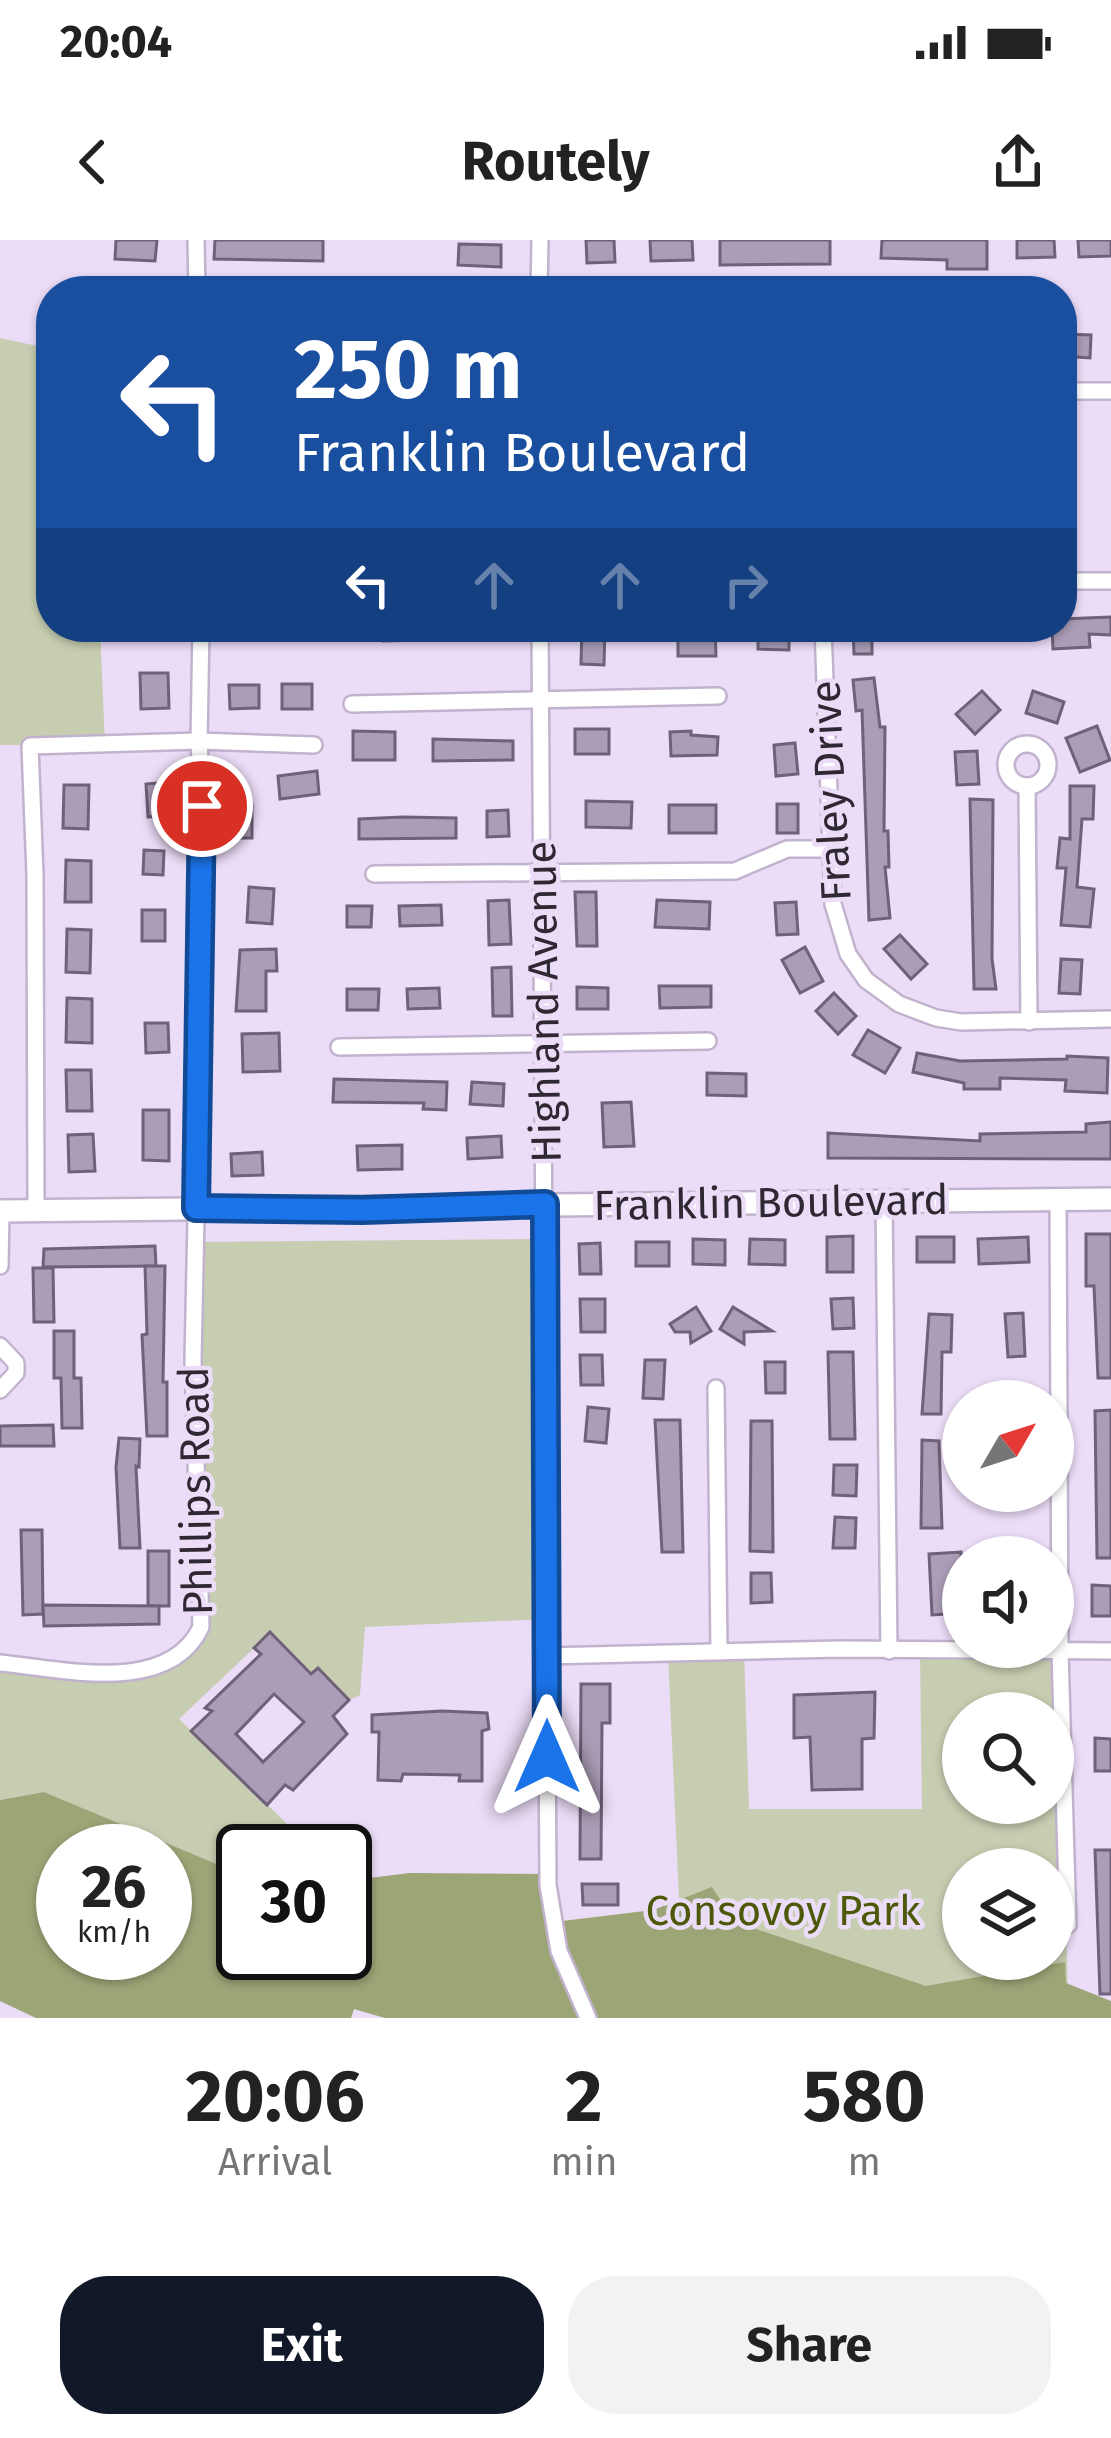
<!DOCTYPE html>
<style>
:root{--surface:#fff;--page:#f2f2f2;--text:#222;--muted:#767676;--accent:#111827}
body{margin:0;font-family:"Fira Sans",sans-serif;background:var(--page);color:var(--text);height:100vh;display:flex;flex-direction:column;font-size:45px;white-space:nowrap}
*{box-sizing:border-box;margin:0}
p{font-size:39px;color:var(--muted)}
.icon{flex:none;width:66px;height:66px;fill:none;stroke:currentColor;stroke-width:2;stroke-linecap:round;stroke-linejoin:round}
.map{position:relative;height:1778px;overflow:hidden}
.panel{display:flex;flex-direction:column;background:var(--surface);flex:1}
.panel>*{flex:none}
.hud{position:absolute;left:36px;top:36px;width:1041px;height:366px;border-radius:48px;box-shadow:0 3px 9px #0004;background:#1a4fa0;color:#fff;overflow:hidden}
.needle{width:78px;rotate:51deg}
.controls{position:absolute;left:942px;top:1140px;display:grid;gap:24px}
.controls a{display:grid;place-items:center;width:132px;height:132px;border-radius:50%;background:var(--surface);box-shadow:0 3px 9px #0004;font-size:60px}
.speed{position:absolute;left:36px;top:1584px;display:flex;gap:24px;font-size:60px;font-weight:700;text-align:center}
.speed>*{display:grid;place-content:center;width:156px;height:156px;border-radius:50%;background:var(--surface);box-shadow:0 3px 9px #0004;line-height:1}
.speed small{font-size:30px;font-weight:400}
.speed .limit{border:6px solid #111;border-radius:18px;background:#fff;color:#111}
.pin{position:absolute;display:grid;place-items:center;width:102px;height:102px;color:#fff;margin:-51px;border:6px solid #fff;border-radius:50%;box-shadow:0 3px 12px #0007}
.me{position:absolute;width:132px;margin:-66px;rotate:0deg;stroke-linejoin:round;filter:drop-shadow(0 0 9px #0008)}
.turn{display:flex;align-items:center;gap:42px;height:252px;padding:0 60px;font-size:54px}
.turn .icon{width:156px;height:156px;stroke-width:2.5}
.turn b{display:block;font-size:84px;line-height:102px}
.lanes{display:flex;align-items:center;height:114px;padding:0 60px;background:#0003;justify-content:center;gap:60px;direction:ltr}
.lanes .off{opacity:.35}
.eta{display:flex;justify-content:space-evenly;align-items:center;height:204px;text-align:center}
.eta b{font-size:72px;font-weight:700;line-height:84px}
.action{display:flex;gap:24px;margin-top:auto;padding:24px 60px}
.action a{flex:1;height:138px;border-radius:48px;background:var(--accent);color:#fff;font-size:48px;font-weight:700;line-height:138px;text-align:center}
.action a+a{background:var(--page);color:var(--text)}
.status{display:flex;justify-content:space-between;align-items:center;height:84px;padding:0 60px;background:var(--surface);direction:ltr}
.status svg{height:33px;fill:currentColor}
header{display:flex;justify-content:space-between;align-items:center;height:156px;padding:0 60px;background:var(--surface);font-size:54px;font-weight:700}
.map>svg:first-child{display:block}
.green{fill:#c6cdb0;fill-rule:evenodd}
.forest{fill:#9ba576;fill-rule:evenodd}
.building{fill:#ab9db7;stroke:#6e6179;stroke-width:3;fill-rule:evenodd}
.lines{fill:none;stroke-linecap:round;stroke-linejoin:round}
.street-casing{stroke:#c1b3cd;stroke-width:20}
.secondary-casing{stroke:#c1b3cd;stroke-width:26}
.street{stroke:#fff;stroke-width:15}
.secondary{stroke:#fff;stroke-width:21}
.route-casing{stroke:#114b97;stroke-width:30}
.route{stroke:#1a73e8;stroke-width:21}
.labels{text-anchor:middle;stroke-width:9;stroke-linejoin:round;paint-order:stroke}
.street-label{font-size:42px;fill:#2e2832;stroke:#ebdcf7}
.park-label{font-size:42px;fill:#4d5809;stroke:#ebdcf7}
</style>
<div class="status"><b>20:04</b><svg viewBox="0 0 49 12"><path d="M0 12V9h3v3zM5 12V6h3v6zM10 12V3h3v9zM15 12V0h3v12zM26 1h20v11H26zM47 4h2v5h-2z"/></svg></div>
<header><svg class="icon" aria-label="back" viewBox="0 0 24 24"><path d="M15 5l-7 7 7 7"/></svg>Routely<svg class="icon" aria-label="share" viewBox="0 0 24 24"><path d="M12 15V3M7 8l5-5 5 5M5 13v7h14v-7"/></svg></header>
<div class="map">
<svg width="1111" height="1778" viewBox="0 0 1111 1778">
<rect width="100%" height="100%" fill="#ebdcf7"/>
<g class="green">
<path d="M 0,98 L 51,109 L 51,387 L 100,387 L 105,505 L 0,505 Z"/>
<path d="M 540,999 L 546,1379 L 365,1387 L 360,1455 L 349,1460 L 318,1428 L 311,1434 L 270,1393 L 179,1479 L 315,1611 L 243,1611 L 243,1635 L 44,1552 L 0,1560 L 0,1430 L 139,1439 L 194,1401 L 198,1002 Z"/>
<path d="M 744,1411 L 749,1569 L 922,1569 L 920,1412 L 1060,1412 L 1068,1763 L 684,1772 L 668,1413 ZM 963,1473 L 1053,1473 L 1053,1563 L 963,1563 ZM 963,1629 L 1053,1629 L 1053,1719 L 963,1719 Z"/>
</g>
<path class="forest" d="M 44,1552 L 243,1635 L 243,1713 L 345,1713 L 345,1641 L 410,1633 L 549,1634 L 554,1682 L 653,1670 L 712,1647 L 735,1682 L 926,1746 L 1065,1722 L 1066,1743 L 1111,1761 L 1111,1778 L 385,1778 L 354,1769 L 351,1778 L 36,1778 L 0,1761 L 0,1560 ZM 63,1611 L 165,1611 L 165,1713 L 63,1713 Z"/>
<g class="building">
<path d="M 116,0 L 157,0 L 155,21 L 115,19 Z"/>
<path d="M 215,0 L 323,0 L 323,21 L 214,19 Z"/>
<path d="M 586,0 L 614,0 L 615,22 L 587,23 Z"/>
<path d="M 650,0 L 692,0 L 693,20 L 651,21 Z"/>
<path d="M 720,0 L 830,0 L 830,24 L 720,25 Z"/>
<path d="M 882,0 L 987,0 L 987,29 L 947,29 L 947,20 L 881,18 Z"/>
<path d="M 1017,0 L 1054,0 L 1055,17 L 1017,18 Z"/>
<path d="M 1078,0 L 1111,0 L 1111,16 L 1079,17 Z"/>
<path d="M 459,4 L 501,5 L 501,27 L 458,25 Z"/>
<path d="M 1062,94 L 1091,95 L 1090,118 L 1062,116 Z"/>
<path d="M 1111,377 L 1111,395 L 1089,394 L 1090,407 L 1053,409 L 1052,387 L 1062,387 L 1062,379 Z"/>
<path d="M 383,387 L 423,387 L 424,400 L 383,401 Z"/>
<path d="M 582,387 L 605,387 L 604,425 L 581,424 Z"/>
<path d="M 678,387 L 715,387 L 716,416 L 678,416 Z"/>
<path d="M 758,387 L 789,387 L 789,410 L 758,409 Z"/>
<path d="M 853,387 L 872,387 L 872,414 L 854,414 Z"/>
<path d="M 140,433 L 168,433 L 169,468 L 141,469 Z"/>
<path d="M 874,438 L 880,487 L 885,487 L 884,591 L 888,591 L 889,627 L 885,627 L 890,678 L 869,680 L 862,470 L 856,471 L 853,440 Z"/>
<rect x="282" y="444" width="30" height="25"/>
<path d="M 229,445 L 259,445 L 259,468 L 230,469 Z"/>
<path d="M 982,451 L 1000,470 L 975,494 L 956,474 Z"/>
<path d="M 1033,451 L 1064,462 L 1057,483 L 1026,473 Z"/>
<path d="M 1097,486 L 1110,520 L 1080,532 L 1066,498 Z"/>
<rect x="575" y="489" width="34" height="25"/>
<path d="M 353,491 L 395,492 L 395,520 L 353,520 Z"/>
<path d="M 691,491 L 691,495 L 718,497 L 717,515 L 671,516 L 670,492 Z"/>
<path d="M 433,499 L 513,501 L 513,520 L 433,521 Z"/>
<path d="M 795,503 L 798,534 L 776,536 L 774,505 Z"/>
<path d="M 977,511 L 979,544 L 957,545 L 955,512 Z"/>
<path d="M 317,531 L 319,554 L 280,559 L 278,536 Z"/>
<path d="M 169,542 L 170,576 L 148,577 L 146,544 Z"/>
<path d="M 64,545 L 89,545 L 88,589 L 63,588 Z"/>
<path d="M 1070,546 L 1094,546 L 1093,579 L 1082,579 L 1077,647 L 1094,649 L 1090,687 L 1061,685 L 1066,628 L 1057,628 L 1060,598 L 1070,599 Z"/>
<path d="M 970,559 L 993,560 L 992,719 L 996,749 L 974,749 Z"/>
<path d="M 586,561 L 632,562 L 631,588 L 586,587 Z"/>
<rect x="777" y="564" width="21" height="29"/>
<path d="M 252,565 L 252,598 L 228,598 L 228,566 Z"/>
<rect x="669" y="565" width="47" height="28"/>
<path d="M 508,570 L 509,596 L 487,597 L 487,571 Z"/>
<path d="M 403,577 L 456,578 L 456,598 L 359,599 L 359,579 Z"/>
<path d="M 144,610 L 164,611 L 163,635 L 143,634 Z"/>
<path d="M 66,620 L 91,621 L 91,662 L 65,662 Z"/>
<path d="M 249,647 L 274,649 L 272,684 L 247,682 Z"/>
<path d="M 575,652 L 596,652 L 597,706 L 577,706 Z"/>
<path d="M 509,660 L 511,704 L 489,705 L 488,661 Z"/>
<path d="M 657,660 L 710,662 L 709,689 L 655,687 Z"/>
<path d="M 796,662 L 798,694 L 777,695 L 775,663 Z"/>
<path d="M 441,665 L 442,685 L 400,686 L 399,666 Z"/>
<path d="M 347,666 L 372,666 L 371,687 L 347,687 Z"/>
<rect x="142" y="670" width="23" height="31"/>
<path d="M 67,689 L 91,690 L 90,733 L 66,732 Z"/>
<path d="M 900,695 L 927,724 L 911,739 L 884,709 Z"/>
<path d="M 805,707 L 823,741 L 800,753 L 782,720 Z"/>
<path d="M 276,709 L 277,731 L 266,731 L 266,771 L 236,771 L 240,710 Z"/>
<path d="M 1061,719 L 1082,720 L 1080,754 L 1059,753 Z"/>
<path d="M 511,727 L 512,776 L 493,776 L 492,728 Z"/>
<path d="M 659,746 L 711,746 L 711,767 L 660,768 Z"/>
<path d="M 577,747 L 608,748 L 608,769 L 577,769 Z"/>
<path d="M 439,748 L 440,768 L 408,769 L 407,749 Z"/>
<path d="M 347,749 L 379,749 L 378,770 L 347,770 Z"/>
<path d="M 834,753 L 856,776 L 838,794 L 816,771 Z"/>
<path d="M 67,758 L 92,759 L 92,803 L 66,802 Z"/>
<path d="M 145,783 L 168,783 L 169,812 L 146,813 Z"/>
<path d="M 868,790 L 900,808 L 885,833 L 853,815 Z"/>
<path d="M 279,793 L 280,831 L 243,832 L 242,794 Z"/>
<path d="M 917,813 L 960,821 L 1067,819 L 1067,816 L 1108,818 L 1107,853 L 1065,851 L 1066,840 L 1000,838 L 1000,849 L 964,849 L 964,843 L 913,832 Z"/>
<path d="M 66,830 L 91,830 L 92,871 L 67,871 Z"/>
<path d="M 707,833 L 746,834 L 746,856 L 707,855 Z"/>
<path d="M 334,839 L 447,842 L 446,870 L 423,869 L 424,863 L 333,862 Z"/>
<path d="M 472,842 L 504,844 L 503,866 L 470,864 Z"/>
<path d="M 631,862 L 634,906 L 604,907 L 602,863 Z"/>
<path d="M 143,870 L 169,870 L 169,921 L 143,920 Z"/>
<path d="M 1111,882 L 1111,919 L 828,918 L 828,893 L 980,901 L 980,894 L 1086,892 L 1086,884 Z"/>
<path d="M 93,894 L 95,931 L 69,932 L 68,895 Z"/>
<path d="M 501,896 L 502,917 L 468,919 L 467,898 Z"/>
<path d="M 402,905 L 402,929 L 358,930 L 357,906 Z"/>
<path d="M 262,912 L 263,935 L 232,936 L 231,914 Z"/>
<path d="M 1086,994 L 1111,994 L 1111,1138 L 1098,1138 L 1094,1046 L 1086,1046 Z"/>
<path d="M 853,996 L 853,1032 L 827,1032 L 827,997 Z"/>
<rect x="917" y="997" width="37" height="25"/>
<path d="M 1028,997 L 1029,1022 L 979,1024 L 978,999 Z"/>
<path d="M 693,999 L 725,1000 L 725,1025 L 693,1024 Z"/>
<path d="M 750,999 L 785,1000 L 785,1025 L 749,1024 Z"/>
<rect x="636" y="1002" width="33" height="24"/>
<path d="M 600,1003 L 601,1034 L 580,1034 L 579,1004 Z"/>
<path d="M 155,1006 L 156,1026 L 43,1027 L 44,1009 Z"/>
<path d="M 145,1026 L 165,1026 L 163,1142 L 167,1142 L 167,1196 L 147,1196 L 142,1095 L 147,1094 Z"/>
<path d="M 33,1028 L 53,1028 L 54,1082 L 34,1082 Z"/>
<path d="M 853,1058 L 854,1088 L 833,1089 L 831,1059 Z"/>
<path d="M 580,1059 L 605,1059 L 605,1092 L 581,1092 Z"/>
<path d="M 696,1067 L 711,1091 L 691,1103 L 690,1092 L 675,1092 L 670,1084 Z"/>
<path d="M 733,1067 L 772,1091 L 744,1092 L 744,1104 L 720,1089 Z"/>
<path d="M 1023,1073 L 1025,1116 L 1008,1117 L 1005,1074 Z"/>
<path d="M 929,1074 L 952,1075 L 951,1112 L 942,1112 L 941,1174 L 922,1174 Z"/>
<path d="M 54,1091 L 74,1091 L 74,1138 L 81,1138 L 82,1188 L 62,1188 L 61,1138 L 54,1138 Z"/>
<path d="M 828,1112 L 853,1112 L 855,1199 L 830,1199 Z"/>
<path d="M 580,1115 L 602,1115 L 603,1145 L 581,1145 Z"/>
<path d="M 645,1120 L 665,1120 L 663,1159 L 643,1158 Z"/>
<path d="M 765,1122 L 785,1122 L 785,1153 L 766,1153 Z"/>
<path d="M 588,1167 L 609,1169 L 606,1203 L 585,1201 Z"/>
<path d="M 1111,1170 L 1111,1318 L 1097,1318 L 1095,1171 Z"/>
<path d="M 655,1180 L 680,1180 L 683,1312 L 662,1312 Z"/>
<path d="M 751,1181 L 772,1181 L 773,1312 L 750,1311 Z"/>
<path d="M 53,1185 L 54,1206 L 0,1206 L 0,1186 Z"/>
<path d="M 119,1198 L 140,1199 L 139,1227 L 136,1226 L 140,1308 L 120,1308 L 116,1227 Z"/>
<path d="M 922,1200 L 939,1201 L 942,1288 L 921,1288 Z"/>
<path d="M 834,1225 L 857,1225 L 856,1256 L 833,1255 Z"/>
<path d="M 996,1251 L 1027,1251 L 1027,1267 L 997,1267 Z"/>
<path d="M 835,1277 L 856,1278 L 855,1308 L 833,1308 Z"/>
<path d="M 21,1290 L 42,1290 L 43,1374 L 23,1375 Z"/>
<rect x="148" y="1311" width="21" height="55"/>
<path d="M 961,1312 L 963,1373 L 932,1375 L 929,1314 Z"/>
<path d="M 751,1333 L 771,1333 L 772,1362 L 751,1363 Z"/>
<path d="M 1092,1345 L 1111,1346 L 1111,1376 L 1092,1376 Z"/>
<path d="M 43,1365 L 159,1366 L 159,1384 L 44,1386 Z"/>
<path d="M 270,1392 L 311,1434 L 318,1428 L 349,1460 L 333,1476 L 347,1494 L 293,1550 L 285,1545 L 267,1565 L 191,1491 L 212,1471 L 205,1468 L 261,1414 L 254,1408 ZM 274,1454 L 304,1482 L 263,1522 L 236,1494 Z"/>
<path d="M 581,1444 L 610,1444 L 610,1483 L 602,1483 L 601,1619 L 580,1619 Z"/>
<path d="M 875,1452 L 874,1498 L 862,1499 L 862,1549 L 812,1550 L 810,1497 L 794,1498 L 794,1455 Z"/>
<path d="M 442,1471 L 487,1473 L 489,1489 L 482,1491 L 482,1541 L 459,1541 L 460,1535 L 403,1534 L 401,1541 L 378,1540 L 379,1492 L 372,1492 L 372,1475 Z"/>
<path d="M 1095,1498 L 1111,1499 L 1111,1531 L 1095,1531 Z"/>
<path d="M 1095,1610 L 1111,1610 L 1111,1754 L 1100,1754 Z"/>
<path d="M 582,1644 L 618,1644 L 618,1665 L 583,1665 Z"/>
</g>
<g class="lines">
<g class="street-casing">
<g id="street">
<path d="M 196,0 L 197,51"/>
<path d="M 539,51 L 540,0"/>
<path d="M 1062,151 L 1111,151"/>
<path d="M 1062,341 L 1111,341"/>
<path d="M 540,387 L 548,1645 L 559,1711 L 588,1778"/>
<path d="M 823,387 L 833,664 L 848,714 L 866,740 L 899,764 L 936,778 L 961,782 L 1111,779"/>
<path d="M 352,464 L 718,456"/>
<circle cx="1027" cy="525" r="21"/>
<path d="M 1027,546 L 1029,782"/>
<path d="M 374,634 L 735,631 L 787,609 L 831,609"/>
<path d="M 339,807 L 708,801"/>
<path d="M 1058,959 L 1060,1412 L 1068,1685"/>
<path d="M 884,961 L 889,1411"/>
<path d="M 36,969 L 35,635 L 30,506 L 199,501 L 314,505"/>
<path d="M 0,1026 L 1,971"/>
<path d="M 0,1106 L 16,1123 L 16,1133 L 0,1150"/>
<path d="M 716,1148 L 719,1412"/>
<path d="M 546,1416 L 840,1409 L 1111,1411"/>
<path d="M 0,1423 C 62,1429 169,1456 201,1387 L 193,1120 L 204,598 L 199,501 L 201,387"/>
</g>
</g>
<g class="secondary-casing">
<path id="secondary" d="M 0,971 L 1111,959"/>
</g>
<use href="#street" class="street"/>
<use href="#secondary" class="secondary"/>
</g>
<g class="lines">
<g class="route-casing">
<path id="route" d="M 202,566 L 196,968 L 362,970 L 545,964 L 547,1517"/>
</g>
<use href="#route" class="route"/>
</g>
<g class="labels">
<g class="street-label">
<text transform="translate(830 551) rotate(-93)" y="15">Fraley Drive</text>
<text transform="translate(543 762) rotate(-91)" y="15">Highland Avenue</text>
<text transform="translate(771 962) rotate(-1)" y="15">Franklin Boulevard</text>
<text transform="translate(195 1251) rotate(-91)" y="15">Phillips Road</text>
</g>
<g class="park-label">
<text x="783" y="1685">Consovoy Park</text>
</g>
</g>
</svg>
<div class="controls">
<a><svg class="needle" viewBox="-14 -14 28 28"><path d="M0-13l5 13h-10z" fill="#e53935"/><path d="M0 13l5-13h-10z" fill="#767676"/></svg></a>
<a><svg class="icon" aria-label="sound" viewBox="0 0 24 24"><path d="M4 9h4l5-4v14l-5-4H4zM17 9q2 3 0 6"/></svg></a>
<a><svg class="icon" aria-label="search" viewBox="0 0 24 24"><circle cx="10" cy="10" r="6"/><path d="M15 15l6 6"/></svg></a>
<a><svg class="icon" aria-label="layers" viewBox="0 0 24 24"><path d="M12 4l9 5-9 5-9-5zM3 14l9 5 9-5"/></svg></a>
</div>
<div class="speed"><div>26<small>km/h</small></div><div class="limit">30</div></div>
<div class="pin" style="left:202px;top:566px;background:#d93025"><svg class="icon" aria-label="arrive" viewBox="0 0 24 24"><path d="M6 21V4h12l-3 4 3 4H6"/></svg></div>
<svg class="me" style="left:547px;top:1517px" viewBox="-20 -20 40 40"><path d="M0-17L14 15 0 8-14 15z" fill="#1a73e8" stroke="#fff" stroke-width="4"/></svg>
<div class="hud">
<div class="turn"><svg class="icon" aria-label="left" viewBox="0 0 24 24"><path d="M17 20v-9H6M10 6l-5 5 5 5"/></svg><div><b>250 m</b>Franklin Boulevard</div></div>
<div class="lanes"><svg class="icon" aria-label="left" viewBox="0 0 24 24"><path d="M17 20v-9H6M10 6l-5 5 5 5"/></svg><svg class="icon off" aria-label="ahead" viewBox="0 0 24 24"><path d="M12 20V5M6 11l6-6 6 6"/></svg><svg class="icon off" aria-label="ahead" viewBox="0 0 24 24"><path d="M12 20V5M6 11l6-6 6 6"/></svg><svg class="icon off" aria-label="right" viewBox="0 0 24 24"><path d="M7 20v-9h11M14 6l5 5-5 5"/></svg></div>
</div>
</div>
<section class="panel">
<div class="eta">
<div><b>20:06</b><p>Arrival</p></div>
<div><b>2</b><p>min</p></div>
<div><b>580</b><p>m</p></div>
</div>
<div class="action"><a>Exit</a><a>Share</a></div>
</section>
